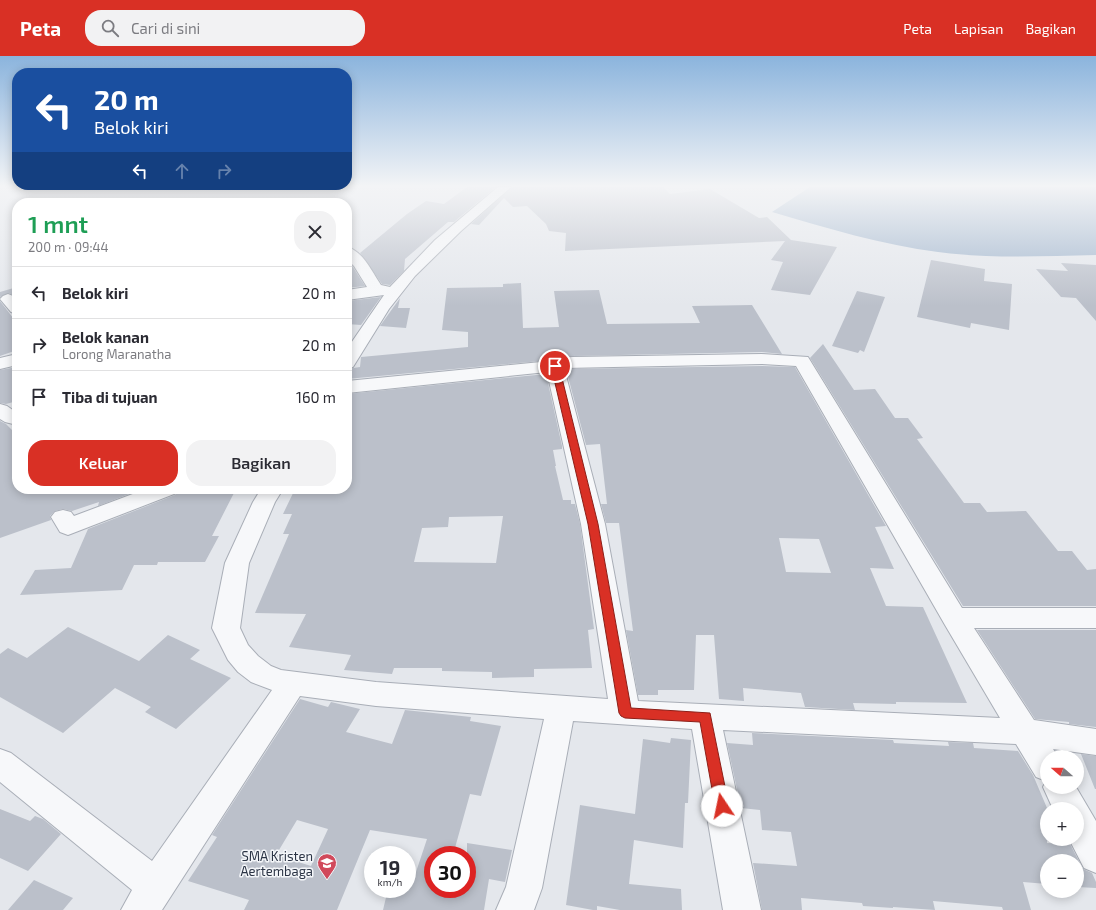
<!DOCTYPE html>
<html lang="id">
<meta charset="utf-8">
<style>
:root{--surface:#fff;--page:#f2f2f3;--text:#2b2b33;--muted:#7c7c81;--line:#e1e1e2;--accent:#d93025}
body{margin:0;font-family:"Exo 2",sans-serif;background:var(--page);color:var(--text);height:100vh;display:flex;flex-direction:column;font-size:15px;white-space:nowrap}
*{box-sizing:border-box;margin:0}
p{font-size:13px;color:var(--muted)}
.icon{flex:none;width:22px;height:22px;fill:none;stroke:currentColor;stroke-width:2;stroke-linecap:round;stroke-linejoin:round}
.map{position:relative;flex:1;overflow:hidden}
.panel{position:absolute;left:12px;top:142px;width:340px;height:296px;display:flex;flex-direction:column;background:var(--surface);border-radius:16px;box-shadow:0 2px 10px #0003}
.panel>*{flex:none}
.guide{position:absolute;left:12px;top:12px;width:340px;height:122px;border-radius:16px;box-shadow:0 2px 10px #0003;background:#1a4fa0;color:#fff;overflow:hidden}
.needle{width:26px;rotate:290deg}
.tools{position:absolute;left:1040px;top:694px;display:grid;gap:8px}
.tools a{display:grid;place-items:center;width:44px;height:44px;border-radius:50%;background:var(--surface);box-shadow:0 2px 10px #0003;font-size:20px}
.speed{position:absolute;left:364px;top:790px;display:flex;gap:8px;font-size:20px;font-weight:700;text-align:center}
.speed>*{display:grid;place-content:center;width:52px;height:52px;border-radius:50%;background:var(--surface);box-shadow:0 2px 10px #0003;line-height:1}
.speed small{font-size:10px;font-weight:400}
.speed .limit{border:6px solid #d22;background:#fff;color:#111}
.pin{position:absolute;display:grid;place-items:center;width:34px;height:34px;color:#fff;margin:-17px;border:2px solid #fff;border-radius:50%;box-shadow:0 1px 4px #0007}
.me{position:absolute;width:44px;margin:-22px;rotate:349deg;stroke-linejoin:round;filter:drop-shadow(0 0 3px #0008)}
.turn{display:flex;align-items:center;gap:14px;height:84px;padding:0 16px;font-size:18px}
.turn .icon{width:52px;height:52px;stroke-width:2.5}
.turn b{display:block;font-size:28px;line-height:34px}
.lanes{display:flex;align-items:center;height:38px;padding:0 16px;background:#0003;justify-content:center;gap:20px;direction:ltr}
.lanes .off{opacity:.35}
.round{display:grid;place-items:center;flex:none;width:42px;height:42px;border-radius:16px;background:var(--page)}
.headline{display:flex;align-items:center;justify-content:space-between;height:68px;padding:0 16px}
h1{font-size:24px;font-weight:600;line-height:30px;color:#1e9e55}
.button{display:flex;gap:8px;margin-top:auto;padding:8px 16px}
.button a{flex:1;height:46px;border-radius:16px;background:var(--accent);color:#fff;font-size:16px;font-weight:600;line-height:46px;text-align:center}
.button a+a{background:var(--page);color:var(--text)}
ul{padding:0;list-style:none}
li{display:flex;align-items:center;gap:12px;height:52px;padding:0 16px;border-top:1px solid var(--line)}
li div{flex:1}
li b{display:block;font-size:15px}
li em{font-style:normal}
header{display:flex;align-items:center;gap:24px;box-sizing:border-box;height:56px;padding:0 20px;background:var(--accent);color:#fff}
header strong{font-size:19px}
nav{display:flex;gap:22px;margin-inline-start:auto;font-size:14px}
.search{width:280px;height:36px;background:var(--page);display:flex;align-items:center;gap:10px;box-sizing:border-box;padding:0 14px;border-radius:16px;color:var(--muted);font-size:15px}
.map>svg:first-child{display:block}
.water{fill:#9fb4cc}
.building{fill:#bbc0ca;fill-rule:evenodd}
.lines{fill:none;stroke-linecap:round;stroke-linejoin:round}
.minor-casing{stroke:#a9aeb7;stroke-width:2}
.minor{fill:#f7f8fa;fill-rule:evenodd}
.route{fill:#d93025;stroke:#8d1f18}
.labels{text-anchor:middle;stroke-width:3;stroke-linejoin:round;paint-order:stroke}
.near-poi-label{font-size:13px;fill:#2b3445;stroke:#f4f6f9;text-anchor:end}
</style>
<header>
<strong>Peta</strong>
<div class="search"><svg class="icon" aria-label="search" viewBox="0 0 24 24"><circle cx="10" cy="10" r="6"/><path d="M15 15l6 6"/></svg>Cari di sini</div>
<nav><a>Peta</a><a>Lapisan</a><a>Bagikan</a></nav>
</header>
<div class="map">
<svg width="1096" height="854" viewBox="0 0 1096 854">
<rect width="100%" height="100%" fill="#e4e7ec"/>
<path class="water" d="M 810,131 L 1096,131 L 1096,199 C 1044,200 990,203 938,196 C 883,189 826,172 772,156 Z"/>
<g class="building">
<path d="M 467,131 L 496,131 L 454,166 L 448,166 L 405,203 L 404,215 L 390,229 L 382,228 L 360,197 L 407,158 L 426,145 L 444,148 Z"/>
<path d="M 512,131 L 663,131 L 670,138 L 710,133 L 759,162 L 767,161 L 791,184 L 837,191 L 810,239 L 771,234 L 783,206 L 771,204 L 785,185 L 565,195 L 566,177 L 549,175 L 546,168 L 527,150 L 513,151 L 504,142 L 479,169 L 471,168 Z"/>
<path d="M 931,204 L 985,213 L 984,225 L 1012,228 L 1009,274 L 971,267 L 970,272 L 917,261 Z"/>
<path d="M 349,207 L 353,211 L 365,230 L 347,232 L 347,208 Z"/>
<path d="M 1061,207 L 1096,209 L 1096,265 L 1076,242 L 1061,241 L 1036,213 L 1068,215 Z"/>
<path d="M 521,227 L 523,272 L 559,271 L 554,235 L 599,234 L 607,268 L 700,267 L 692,250 L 752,249 L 782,298 L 762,296 L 573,300 L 551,304 L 347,323 L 347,313 L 360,311 L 361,301 L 468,291 L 468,276 L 442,274 L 447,232 L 503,231 L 503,228 Z"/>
<path d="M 17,231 L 17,242 L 9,237 L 0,241 L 0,236 Z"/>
<path d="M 857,235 L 885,241 L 864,296 L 860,294 L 858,297 L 832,290 Z"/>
<path d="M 381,241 L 361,269 L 347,268 L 347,245 Z"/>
<path d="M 400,242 L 398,252 L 410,252 L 406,272 L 380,270 Z"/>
<path d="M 0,245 L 17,267 L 17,294 L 0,300 Z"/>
<path d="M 823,288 L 854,334 L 875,333 L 895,362 L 908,362 L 923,382 L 917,383 L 964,447 L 980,447 L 987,456 L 1026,455 L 1058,495 L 1072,495 L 1087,514 L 1096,513 L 1096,550 L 963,550 L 810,302 Z"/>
<path d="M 762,310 L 795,311 L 886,470 L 875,471 L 894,513 L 870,512 L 886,550 L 923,551 L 967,647 L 896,646 L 896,648 L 853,647 L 855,654 L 805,651 L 801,637 L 743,632 L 744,645 L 719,643 L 714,579 L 696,579 L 694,634 L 658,634 L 658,639 L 638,639 L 626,574 L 633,575 L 619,467 L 606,467 L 601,448 L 607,448 L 600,388 L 586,389 L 566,313 ZM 779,482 L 819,483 L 831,517 L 786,516 Z"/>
<path d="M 17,311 L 17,345 L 6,348 L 0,347 L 0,314 Z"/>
<path d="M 546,318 L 562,390 L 562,393 L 553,394 L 556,410 L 555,410 L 563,444 L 571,444 L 571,448 L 575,448 L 580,468 L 594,573 L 588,574 L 592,612 L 534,613 L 534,621 L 492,622 L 492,616 L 442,615 L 442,612 L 394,612 L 392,618 L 344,614 L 351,599 L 289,591 L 306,558 L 255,557 L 289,478 L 283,478 L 292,458 L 283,458 L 295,433 L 347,433 L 347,338 ZM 503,460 L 496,507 L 414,506 L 422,472 L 448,471 L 449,461 Z"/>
<path d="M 0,365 L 6,368 L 17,379 L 17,433 L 142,433 L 98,450 L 99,446 L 72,455 L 63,453 L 55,455 L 50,460 L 51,464 L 0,482 Z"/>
<path d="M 178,433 L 236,433 L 212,480 L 219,480 L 205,506 L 158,506 L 157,509 L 134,509 L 122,534 L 20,539 L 35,514 L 71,512 L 88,473 L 175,439 Z"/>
<path d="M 68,571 L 139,605 L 168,579 L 200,594 L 190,603 L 231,622 L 176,673 L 145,656 L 151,651 L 115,632 L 63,677 L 0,641 L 0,598 L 8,592 L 27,602 Z"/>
<path d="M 977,574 L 1096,574 L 1096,671 L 1069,668 L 1069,666 L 1035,663 Z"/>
<path d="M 300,643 L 328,651 L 331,646 L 360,653 L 346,676 L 392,688 L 405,654 L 471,661 L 470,665 L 501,670 L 481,740 L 470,738 L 453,799 L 433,799 L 433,833 L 467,833 L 467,787 L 512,794 L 505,826 L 489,823 L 484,854 L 383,854 L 388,833 L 407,833 L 407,827 L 412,828 L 427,783 L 370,774 L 337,854 L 244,854 L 249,844 L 188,825 L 217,781 L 212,779 ZM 297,764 L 328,773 L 311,810 L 276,799 Z"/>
<path d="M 752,677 L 893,684 L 894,687 L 949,690 L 948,686 L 973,687 L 974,692 L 1018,695 L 1033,719 L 1047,752 L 1047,787 L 1070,788 L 1083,813 L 1092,817 L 1096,826 L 1096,832 L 1077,831 L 1077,805 L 1047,805 L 1047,828 L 1023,826 L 1031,854 L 1003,854 L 1002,851 L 933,845 L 935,854 L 893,851 L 893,852 L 863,850 L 862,847 L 801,842 L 802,854 L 762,854 L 753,807 L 797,810 L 791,776 L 762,774 L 760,754 L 741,752 L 727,687 L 753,689 Z"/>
<path d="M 671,682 L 691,684 L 688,747 L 685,747 L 683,792 L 634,784 L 629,828 L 681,833 L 682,854 L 620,854 L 597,850 L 597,854 L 593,854 L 566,849 L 580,749 L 635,758 L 643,683 L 670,687 Z"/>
<path d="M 1081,698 L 1096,700 L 1096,733 L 1095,733 Z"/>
<path d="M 0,753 L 30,765 L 35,760 L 43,763 L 61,778 L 28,815 L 0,802 Z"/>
<path d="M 34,824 L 73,842 L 63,854 L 8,854 Z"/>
</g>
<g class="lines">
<g class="minor-casing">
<g id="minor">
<path d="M 498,131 L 511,131 L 461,175 L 415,220 L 389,253 L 353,311 L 347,312 L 347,293 L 384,239 L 347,244 L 347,234 L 367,231 L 354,210 L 347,203 L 347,191 C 363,195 372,216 381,229 L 390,231 L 435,184 Z"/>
<path d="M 8,238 L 13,240 L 17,244 L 17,258 L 11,256 L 0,243 L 3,240 Z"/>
<path d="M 17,298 L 17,309 L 0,313 L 0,302 Z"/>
<path d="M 762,298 L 808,301 L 962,552 L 1096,552 L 1096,572 L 974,572 L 1034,664 L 1096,673 L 1096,699 L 1053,693 L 1058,701 L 1047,701 L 1047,731 L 1076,731 L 1096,765 L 1096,817 L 1084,812 L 1069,783 L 1077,783 L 1077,753 L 1053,753 L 1043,731 L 1046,725 L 1036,721 L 1016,688 L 723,674 L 761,854 L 723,854 L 692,673 L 573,665 L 542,832 L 534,854 L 496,854 L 506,831 L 544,663 L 376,650 L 300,640 L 162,854 L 121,854 L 132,834 L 0,726 L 0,693 L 11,697 L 152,805 L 272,634 L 251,626 L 238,616 L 228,604 L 212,572 L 225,507 L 253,446 L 261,433 L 283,433 L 275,446 L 249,507 L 240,572 L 248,589 L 258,600 L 271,610 L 281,614 L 376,626 L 608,643 L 581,468 L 547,316 L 347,337 L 347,325 L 551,305 L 560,302 L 573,301 ZM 762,308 L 796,310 L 945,569 L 1000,662 L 638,645 L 605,468 L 564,312 Z"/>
<path d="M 0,348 L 7,350 L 17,357 L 17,369 L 5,366 L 0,363 Z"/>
<path d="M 146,433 L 177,433 L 174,438 L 68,479 L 60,476 L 51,461 L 55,456 L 63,454 L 71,456 L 74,460 Z"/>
</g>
</g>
<use href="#minor" class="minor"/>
</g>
<linearGradient id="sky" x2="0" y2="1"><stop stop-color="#8bb4dd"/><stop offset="0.52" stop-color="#f3f4f6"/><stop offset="1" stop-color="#f3f4f6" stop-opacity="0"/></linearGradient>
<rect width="1096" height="250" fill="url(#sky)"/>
<path class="route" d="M 555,308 L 559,310 L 598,468 L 631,652 L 710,657 L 729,750 L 727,754 L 722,756 L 717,754 L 715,750 L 700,666 L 625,662 L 621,660 L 619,657 L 588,468 L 551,310 Z"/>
<defs>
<g id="school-pin" transform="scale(1)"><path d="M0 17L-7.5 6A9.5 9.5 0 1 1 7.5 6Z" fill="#d1495b" stroke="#f4f6f9"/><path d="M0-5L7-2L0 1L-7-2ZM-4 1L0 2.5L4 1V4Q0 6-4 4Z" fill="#fff"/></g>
</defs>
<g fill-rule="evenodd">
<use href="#school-pin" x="327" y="807"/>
</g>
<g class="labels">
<g class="near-poi-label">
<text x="313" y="805">SMA Kristen<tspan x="313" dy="15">Aertembaga</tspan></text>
</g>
</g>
</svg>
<div class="tools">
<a><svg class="needle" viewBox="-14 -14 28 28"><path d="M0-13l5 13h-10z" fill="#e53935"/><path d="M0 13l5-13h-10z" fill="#7c7c81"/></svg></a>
<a>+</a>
<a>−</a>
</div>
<div class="speed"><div>19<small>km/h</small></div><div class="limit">30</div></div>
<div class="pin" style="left:555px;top:310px;background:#d93025"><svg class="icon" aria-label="arrive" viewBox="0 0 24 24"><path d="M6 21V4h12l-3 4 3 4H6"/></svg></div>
<svg class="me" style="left:722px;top:750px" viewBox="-20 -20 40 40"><circle r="19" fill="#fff"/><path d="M0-13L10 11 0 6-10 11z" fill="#d93025"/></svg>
<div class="guide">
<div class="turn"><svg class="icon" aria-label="left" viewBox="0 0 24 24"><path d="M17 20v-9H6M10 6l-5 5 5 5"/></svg><div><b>20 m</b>Belok kiri</div></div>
<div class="lanes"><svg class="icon" aria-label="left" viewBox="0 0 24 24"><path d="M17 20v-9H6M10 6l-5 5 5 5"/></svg><svg class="icon off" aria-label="ahead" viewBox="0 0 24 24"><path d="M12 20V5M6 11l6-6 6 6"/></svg><svg class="icon off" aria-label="right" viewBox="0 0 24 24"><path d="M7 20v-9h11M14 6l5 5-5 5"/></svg></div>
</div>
<section class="panel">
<div class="headline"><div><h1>1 mnt</h1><p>200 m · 09:44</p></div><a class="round"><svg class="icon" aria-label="close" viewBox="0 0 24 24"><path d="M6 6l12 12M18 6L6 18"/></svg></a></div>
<ul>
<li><svg class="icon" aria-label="left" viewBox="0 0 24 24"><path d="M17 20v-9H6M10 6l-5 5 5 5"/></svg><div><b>Belok kiri</b></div><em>20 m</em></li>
<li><svg class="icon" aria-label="right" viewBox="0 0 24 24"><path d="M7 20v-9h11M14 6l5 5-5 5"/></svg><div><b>Belok kanan</b><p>Lorong Maranatha</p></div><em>20 m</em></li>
<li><svg class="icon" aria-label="arrive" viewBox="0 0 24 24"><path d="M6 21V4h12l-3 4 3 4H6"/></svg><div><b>Tiba di tujuan</b></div><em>160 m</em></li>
</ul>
<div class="button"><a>Keluar</a><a>Bagikan</a></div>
</section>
</div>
